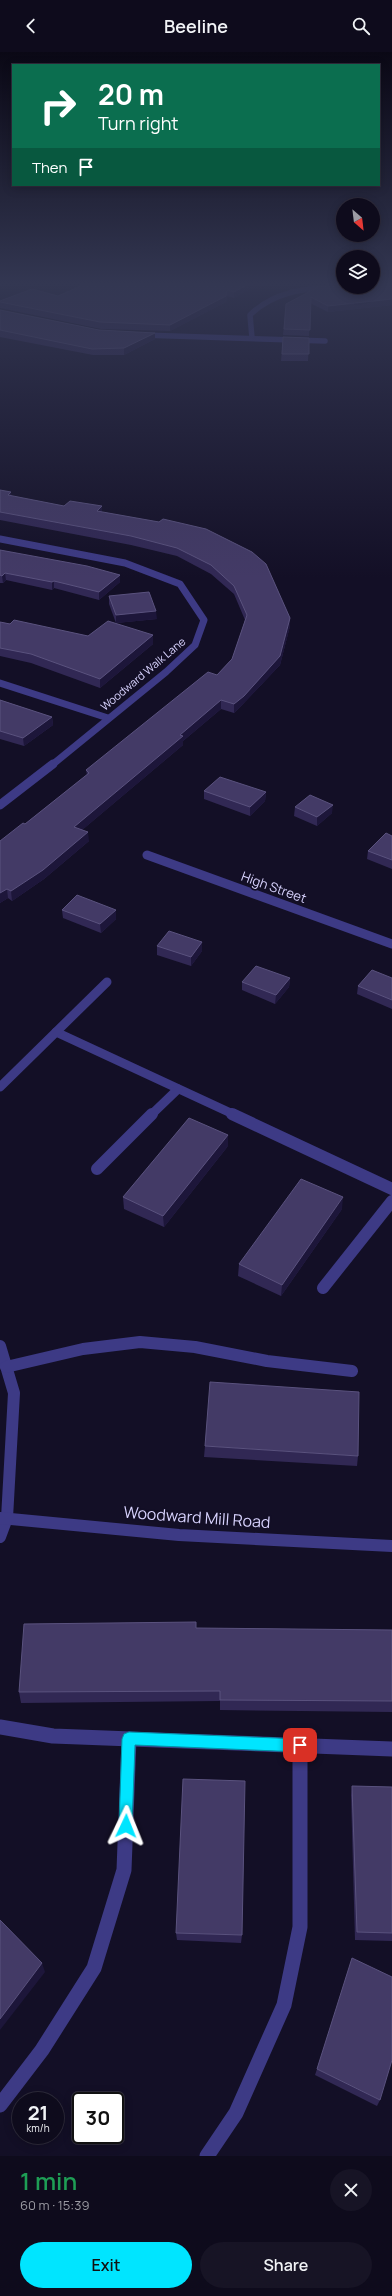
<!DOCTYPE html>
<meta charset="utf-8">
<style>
:root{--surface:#0e0b1c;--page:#171425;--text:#f1f3f6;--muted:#9b9ba3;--line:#2e2b3b;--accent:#00e5ff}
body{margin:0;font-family:Manrope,sans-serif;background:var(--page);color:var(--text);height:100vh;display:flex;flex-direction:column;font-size:15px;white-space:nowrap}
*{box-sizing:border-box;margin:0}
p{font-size:13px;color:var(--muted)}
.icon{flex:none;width:22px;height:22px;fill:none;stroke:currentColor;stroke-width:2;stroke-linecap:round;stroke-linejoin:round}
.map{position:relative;height:2104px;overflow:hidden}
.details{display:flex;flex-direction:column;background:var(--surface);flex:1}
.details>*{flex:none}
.hud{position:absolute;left:12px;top:12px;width:368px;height:122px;border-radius:0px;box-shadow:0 2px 10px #0003,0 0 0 1px var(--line);background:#0b6e4f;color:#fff;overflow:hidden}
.needle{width:26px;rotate:152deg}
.controls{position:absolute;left:336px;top:146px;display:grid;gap:8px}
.controls a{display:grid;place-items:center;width:44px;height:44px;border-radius:50%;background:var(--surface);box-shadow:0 2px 10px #0003,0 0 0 1px var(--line);font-size:20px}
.speed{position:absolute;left:12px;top:2040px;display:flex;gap:8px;font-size:20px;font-weight:700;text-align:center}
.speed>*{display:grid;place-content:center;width:52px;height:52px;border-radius:50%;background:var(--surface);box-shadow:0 2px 10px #0003,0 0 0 1px var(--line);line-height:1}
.speed small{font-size:10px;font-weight:400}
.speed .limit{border:2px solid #111;border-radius:6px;background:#fff;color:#111}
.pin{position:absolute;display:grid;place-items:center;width:34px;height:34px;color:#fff;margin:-17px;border-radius:8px;box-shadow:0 2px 6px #0006}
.me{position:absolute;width:44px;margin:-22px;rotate:2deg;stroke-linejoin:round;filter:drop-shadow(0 0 3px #0008)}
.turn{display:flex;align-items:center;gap:14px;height:84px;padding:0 20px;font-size:18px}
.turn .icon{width:52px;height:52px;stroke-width:2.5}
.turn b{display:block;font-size:28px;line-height:34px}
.then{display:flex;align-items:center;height:38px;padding:0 20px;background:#0003;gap:8px;font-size:15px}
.round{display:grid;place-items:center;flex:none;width:42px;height:42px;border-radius:21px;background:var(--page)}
.overview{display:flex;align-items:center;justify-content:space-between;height:68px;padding:0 20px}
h1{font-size:24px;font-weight:600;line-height:30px;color:#1e9e55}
.cta{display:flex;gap:8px;margin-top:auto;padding:8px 20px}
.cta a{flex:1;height:46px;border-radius:24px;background:var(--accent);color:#111;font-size:16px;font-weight:600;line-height:46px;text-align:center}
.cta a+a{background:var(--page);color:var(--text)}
header{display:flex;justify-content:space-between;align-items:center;height:52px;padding:0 20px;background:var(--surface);font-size:18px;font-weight:600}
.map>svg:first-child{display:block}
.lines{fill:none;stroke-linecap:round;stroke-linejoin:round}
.minor-far4{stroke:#3d3a85;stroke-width:5.5}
.minor-far3{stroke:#3d3a85;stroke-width:7}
.minor-far2{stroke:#3d3a85;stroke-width:9}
.minor-far1{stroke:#3d3a85;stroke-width:12}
.minor{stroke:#3d3a85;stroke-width:15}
.wall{fill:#312854}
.shaded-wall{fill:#1d163a}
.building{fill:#433a66;stroke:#5a527e}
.route{fill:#00e5ff;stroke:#0095a6}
.labels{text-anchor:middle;stroke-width:3.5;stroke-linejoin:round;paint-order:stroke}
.far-street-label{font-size:11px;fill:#d9d4ff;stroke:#130f26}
.street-label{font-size:13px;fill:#d9d4ff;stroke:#130f26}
.near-street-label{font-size:16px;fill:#d9d4ff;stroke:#130f26}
</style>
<header><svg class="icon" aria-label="back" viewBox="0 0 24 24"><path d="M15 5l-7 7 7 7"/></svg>Beeline<svg class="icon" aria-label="search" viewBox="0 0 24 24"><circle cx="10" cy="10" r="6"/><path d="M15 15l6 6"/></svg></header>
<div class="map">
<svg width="392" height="2104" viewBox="0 0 392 2104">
<rect width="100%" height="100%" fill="#130f26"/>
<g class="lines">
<g class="minor-far4">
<path d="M 142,283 L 325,289"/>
<path d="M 252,286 L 250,263 C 276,237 309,237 343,234"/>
</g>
<g class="minor-far3">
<path d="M 0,487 L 125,511 L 180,532 L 204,568 L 195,593 L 166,620 L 52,713"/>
<path d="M 0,631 L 108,666"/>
</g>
<g class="minor-far2">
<path d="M 0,753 L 53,712"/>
<path d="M 147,803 L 392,892"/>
<path d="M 56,980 L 235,1063"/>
<path d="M 0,1035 L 107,930"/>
<path d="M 151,1063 L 178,1037"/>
</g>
<g class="minor-far1">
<path d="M 232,1062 L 392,1137"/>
<path d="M 97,1117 L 152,1062"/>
<path d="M 323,1236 L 392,1149"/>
<path d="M 0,1294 L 14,1341 L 7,1466 L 0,1485"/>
<path d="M 6,1315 L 83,1297 L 140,1290 L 195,1295 L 267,1309 L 352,1319"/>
<path d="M 0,1466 L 179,1483 L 392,1494"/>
</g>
<g class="minor">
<path d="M 0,1675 L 53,1684 L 392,1697"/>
<path d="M 0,2053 L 42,1998 L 94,1916 L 124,1818 L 129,1687"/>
<path d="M 207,2104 L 236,2061 L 284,1953 L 300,1875 L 300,1693"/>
</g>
</g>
<g class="wall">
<path d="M 79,231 L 274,231 L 250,237 L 234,246 L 227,244 L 226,250 L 170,279 L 101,277 L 0,256 L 0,249 L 58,244 L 81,234 Z"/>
<path d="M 392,231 L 392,253 L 328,260 L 310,251 L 309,284 L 283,283 L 286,252 L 343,232 Z"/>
<path d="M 0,258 L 99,278 L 155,281 L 155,287 L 124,303 L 93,303 L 0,285 Z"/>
<path d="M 283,285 L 309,286 L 308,309 L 281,309 Z"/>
<path d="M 0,438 L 12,444 L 64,454 L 102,454 L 102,460 L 159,470 L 290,566 L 290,574 L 280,613 L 243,652 L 234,661 L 221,657 L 183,689 L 183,693 L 82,778 L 89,789 L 44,827 L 12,849 L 8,846 L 0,851 L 0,789 L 25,772 L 87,723 L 86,718 L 217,623 L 232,607 L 245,568 L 234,542 L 211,522 L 177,504 L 131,493 L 0,468 Z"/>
<path d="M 0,498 L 120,523 L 120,530 L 99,548 L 54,536 L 52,538 L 6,528 L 3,531 L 0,531 Z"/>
<path d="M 109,544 L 157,567 L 116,571 L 109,552 Z"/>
<path d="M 0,570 L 88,584 L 153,583 L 153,592 L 100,636 L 31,611 L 0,604 Z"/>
<path d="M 0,648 L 52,665 L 53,673 L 24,694 L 0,687 Z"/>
<path d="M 204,739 L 266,740 L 265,749 L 250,764 L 204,747 Z"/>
<path d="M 295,755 L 332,761 L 317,774 L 294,764 Z"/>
<path d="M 392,784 L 392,817 L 367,807 L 368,799 Z"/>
<path d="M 62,858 L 116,867 L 101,881 L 63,866 Z"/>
<path d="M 202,890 L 202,899 L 191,914 L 157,903 L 157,894 Z"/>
<path d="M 290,926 L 289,935 L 275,952 L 242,938 L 242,930 Z"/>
<path d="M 392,926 L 392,957 L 357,942 L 358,934 Z"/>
<path d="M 228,1094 L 164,1175 L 124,1157 L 123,1145 Z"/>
<path d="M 342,1157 L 281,1244 L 238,1224 L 239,1212 Z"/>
<path d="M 205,1394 L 358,1404 L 357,1414 L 204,1405 Z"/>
<path d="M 196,1576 L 392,1578 L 392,1660 L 220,1658 L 220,1649 L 21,1651 L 19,1640 Z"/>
<path d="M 352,1734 L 392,1735 L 392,1889 L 355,1888 L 351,1743 Z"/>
<path d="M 176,1881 L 242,1883 L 241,1891 L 177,1888 Z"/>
<path d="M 317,2017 L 380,2048 L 377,2054 L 315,2023 Z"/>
</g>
<g class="shaded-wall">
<path d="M 250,231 L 274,231 L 250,237 L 234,246 L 234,240 Z"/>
<path d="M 227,238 L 226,250 L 170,279 L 170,273 Z"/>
<path d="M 392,247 L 392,253 L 328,260 L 328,254 Z"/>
<path d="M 155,281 L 155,287 L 124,303 L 124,296 Z"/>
<path d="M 11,440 L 12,448 L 8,443 Z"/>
<path d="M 102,454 L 102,462 L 97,459 Z"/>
<path d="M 5,521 L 6,528 L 3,531 L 2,524 Z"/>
<path d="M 120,523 L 120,530 L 99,548 L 99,540 Z"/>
<path d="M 54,529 L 54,536 L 52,538 L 52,530 Z"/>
<path d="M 156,559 L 157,567 L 116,571 L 116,563 Z"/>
<path d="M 290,566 L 290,574 L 280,613 L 243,652 L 234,661 L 234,652 Z"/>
<path d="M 153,583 L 153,592 L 100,636 L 100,627 Z"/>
<path d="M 221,648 L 221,657 L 183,689 L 183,693 L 75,784 L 74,775 L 180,683 Z"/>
<path d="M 52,665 L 53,673 L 24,694 L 23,686 Z"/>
<path d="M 266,740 L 265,749 L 250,764 L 250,755 Z"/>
<path d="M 333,753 L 332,761 L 317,774 L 317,765 Z"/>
<path d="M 88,780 L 89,789 L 44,827 L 12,849 L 11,839 Z"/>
<path d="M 7,837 L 8,846 L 0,851 L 0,841 Z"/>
<path d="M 116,858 L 116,867 L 101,881 L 100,872 Z"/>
<path d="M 202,890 L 202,899 L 191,914 L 191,905 Z"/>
<path d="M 290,926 L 289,935 L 275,952 L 276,943 Z"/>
<path d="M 228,1083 L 228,1094 L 164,1175 L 163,1164 Z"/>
<path d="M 343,1145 L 342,1157 L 281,1244 L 282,1233 Z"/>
<path d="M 42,1911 L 45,1920 L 0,1978 L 0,1967 Z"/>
</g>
<g class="building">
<path d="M 83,231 L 250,231 L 234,240 L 227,238 L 226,244 L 170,273 L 100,270 L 0,250 L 0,249 L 32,237 L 58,244 L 83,233 Z"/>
<path d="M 373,231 L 392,231 L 392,247 L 328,254 L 311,245 L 310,278 L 284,277 L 286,252 L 320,234 L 343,232 L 343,235 L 373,235 Z"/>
<path d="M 0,258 L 99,278 L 155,281 L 124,296 L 92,297 L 0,278 Z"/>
<path d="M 283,285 L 309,286 L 309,302 L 282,302 Z"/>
<path d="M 0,438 L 11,440 L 8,443 L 64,454 L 70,449 L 102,454 L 97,459 L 159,470 L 163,467 L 206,477 L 252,500 L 266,512 L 290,566 L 280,604 L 244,644 L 234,652 L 221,648 L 180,683 L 183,684 L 74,775 L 88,780 L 43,818 L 11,839 L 7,837 L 0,841 L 0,789 L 23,771 L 25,772 L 89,721 L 86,718 L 208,620 L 217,623 L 232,607 L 247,563 L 234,534 L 211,513 L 177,496 L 131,484 L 0,460 Z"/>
<path d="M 0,498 L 87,514 L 120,523 L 99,540 L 54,529 L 52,530 L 5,521 L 2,524 L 0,523 Z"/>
<path d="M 149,540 L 156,559 L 116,563 L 109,544 Z"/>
<path d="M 14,568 L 88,584 L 108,569 L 153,583 L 100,627 L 31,602 L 0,596 L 0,570 L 10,572 Z"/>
<path d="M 0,648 L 52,665 L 23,686 L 0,679 Z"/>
<path d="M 220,725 L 266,740 L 250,755 L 204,739 Z"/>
<path d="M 310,743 L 333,753 L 317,765 L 295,755 Z"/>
<path d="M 386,781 L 392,784 L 392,808 L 368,799 Z"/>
<path d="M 77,843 L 116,858 L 100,872 L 62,858 Z"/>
<path d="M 169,879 L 202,890 L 191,905 L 157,894 Z"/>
<path d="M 256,914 L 290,926 L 276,943 L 242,930 Z"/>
<path d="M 372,918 L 392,926 L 392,948 L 358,934 Z"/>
<path d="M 189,1066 L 228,1083 L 163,1164 L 123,1145 Z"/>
<path d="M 301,1127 L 343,1145 L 282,1233 L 239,1212 Z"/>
<path d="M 210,1330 L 359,1340 L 358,1404 L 205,1394 Z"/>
<path d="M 196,1570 L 196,1576 L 392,1578 L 392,1649 L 220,1648 L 220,1639 L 19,1640 L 24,1572 Z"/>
<path d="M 183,1727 L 245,1729 L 242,1883 L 176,1881 Z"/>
<path d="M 352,1734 L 392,1735 L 392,1881 L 357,1880 Z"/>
<path d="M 0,1868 L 42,1911 L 0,1967 Z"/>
<path d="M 352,1906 L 392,1925 L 392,2008 L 380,2048 L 317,2017 Z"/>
</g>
<linearGradient id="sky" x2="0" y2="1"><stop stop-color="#0a0815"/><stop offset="0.44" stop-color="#333752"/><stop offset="1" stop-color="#333752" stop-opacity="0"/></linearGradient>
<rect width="392" height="526" fill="url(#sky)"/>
<path class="route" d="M 129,1680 L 300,1687 L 305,1689 L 306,1693 L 305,1698 L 300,1700 L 135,1693 L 132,1774 L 130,1779 L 126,1781 L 121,1779 L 119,1774 L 122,1687 L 124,1682 Z"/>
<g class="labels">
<g class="far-street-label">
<text transform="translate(143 622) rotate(-40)" y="4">Woodward Walk Lane</text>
</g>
<g class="street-label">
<text transform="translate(274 835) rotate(20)" y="5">High Street</text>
</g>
<g class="near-street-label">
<text transform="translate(197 1465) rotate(4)" y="6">Woodward Mill Road</text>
</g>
</g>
</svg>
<div class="controls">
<a><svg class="needle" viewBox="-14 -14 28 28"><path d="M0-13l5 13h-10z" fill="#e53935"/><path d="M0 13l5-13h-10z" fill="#9b9ba3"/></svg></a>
<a><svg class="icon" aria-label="layers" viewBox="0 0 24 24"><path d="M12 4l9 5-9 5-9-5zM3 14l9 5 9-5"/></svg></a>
</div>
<div class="speed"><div>21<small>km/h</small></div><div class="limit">30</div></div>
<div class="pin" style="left:300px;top:1693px;background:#d93025"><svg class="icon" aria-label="arrive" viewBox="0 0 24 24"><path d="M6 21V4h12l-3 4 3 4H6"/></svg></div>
<svg class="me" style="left:126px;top:1774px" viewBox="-20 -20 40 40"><path d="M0-17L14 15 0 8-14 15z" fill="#00e5ff" stroke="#fff" stroke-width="4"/></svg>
<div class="hud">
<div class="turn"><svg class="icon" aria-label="right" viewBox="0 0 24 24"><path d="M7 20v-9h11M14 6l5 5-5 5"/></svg><div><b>20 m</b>Turn right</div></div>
<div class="then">Then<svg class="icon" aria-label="arrive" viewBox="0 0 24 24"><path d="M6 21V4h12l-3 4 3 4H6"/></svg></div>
</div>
</div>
<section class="details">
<div class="overview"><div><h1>1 min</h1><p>60 m · 15:39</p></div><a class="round"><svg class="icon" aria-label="close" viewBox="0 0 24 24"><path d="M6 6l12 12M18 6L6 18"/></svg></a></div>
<div class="cta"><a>Exit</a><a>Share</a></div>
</section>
